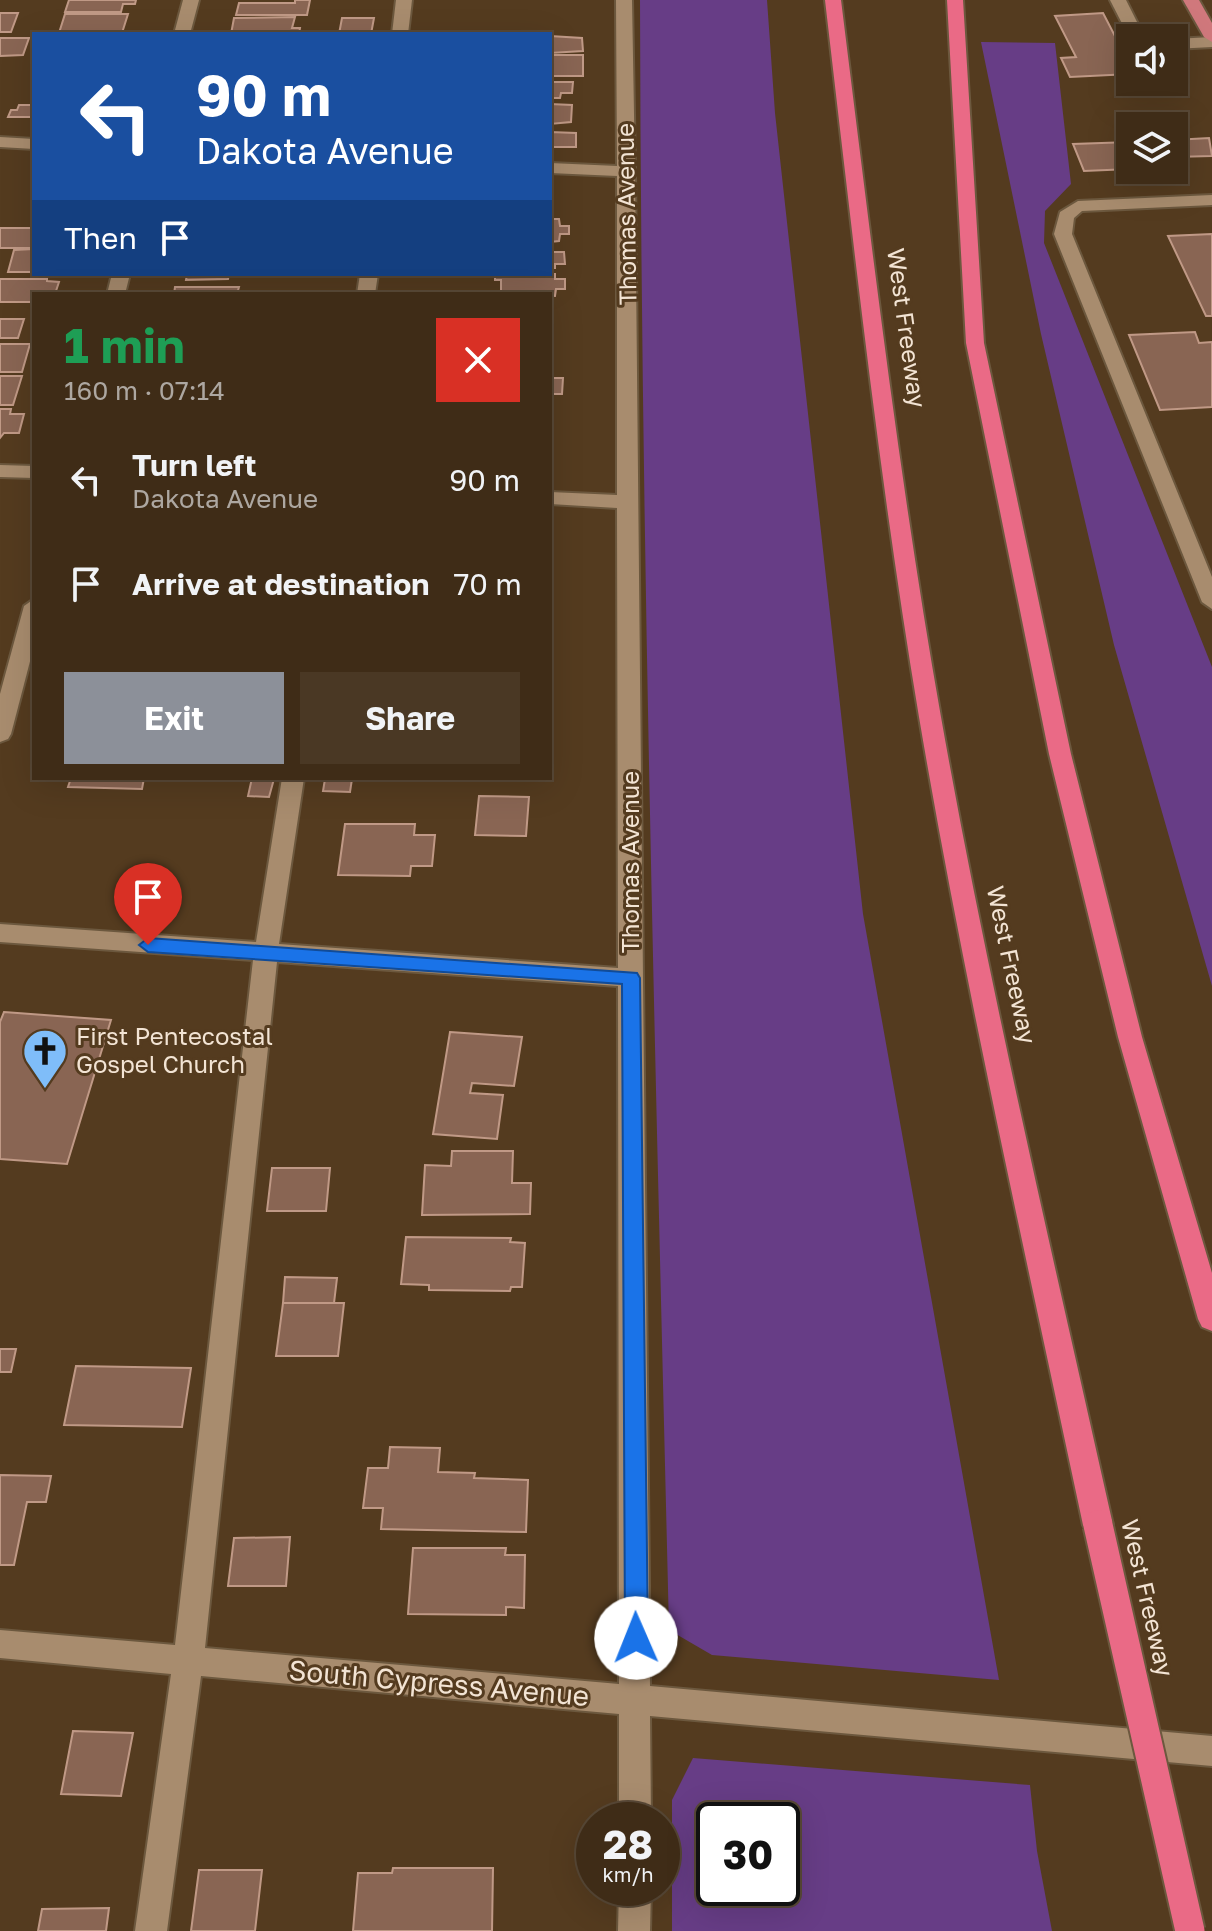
<!DOCTYPE html>
<meta charset="utf-8">
<style>
:root{--surface:#3f2c17;--page:#4a3824;--text:#f1f3f6;--muted:#ada7a1;--line:#584836;--accent:#8c9099}
body{margin:0;font-family:"Golos Text",sans-serif;background:var(--page);color:var(--text);height:100vh;display:flex;flex-direction:column;font-size:30px;white-space:nowrap}
*{box-sizing:border-box;margin:0}
p{font-size:26px;color:var(--muted)}
.icon{flex:none;width:44px;height:44px;fill:none;stroke:currentColor;stroke-width:2;stroke-linecap:round;stroke-linejoin:round}
.map{position:relative;flex:1;overflow:hidden}
.sheet{position:absolute;left:32px;top:292px;width:520px;height:488px;display:flex;flex-direction:column;background:var(--surface);border-radius:0px;box-shadow:0 8px 32px #0002,0 0 0 2px var(--line)}
.sheet>*{flex:none}
.hud{position:absolute;left:32px;top:32px;width:520px;height:244px;border-radius:0px;box-shadow:0 8px 32px #0002,0 0 0 2px var(--line);background:#1a4fa0;color:#fff;overflow:hidden}
.controls{position:absolute;left:1116px;top:24px;display:grid;gap:16px}
.controls a{display:grid;place-items:center;width:72px;height:72px;border-radius:0px;background:var(--surface);box-shadow:0 8px 32px #0002,0 0 0 2px var(--line);font-size:40px}
.speed{position:absolute;left:576px;top:1802px;display:flex;gap:16px;font-size:40px;font-weight:700;text-align:center}
.speed>*{display:grid;place-content:center;width:104px;height:104px;border-radius:50%;background:var(--surface);box-shadow:0 8px 32px #0002,0 0 0 2px var(--line);line-height:1}
.speed small{font-size:20px;font-weight:400}
.speed .limit{border:4px solid #111;border-radius:12px;background:#fff;color:#111}
.pin{position:absolute;display:grid;place-items:center;width:68px;height:68px;color:#fff;margin:-82px -34px;border-radius:50% 50% 50% 0;rotate:-45deg;box-shadow:0 0 8px #0007}
.pin .icon{rotate:45deg}
.me{position:absolute;width:88px;margin:-44px;rotate:359deg;stroke-linejoin:round;filter:drop-shadow(0 0 6px #0008)}
.turn{display:flex;align-items:center;gap:28px;height:168px;padding:0 32px;font-size:36px}
.turn .icon{width:104px;height:104px;stroke-width:2.5}
.turn b{display:block;font-size:56px;line-height:68px}
.then{display:flex;align-items:center;height:76px;padding:0 32px;background:#0003;gap:16px;font-size:30px}
.round{display:grid;place-items:center;flex:none;width:84px;height:84px;border-radius:0px;background:var(--page)}
.head{display:flex;align-items:center;justify-content:space-between;height:136px;padding:0 32px}
h1{font-size:48px;font-weight:700;line-height:60px;color:#1e9e55}
.primary-button{display:flex;gap:16px;margin-top:auto;padding:16px 32px}
.primary-button a{flex:1;height:92px;border-radius:0px;background:var(--accent);color:#fff;font-size:32px;font-weight:700;line-height:92px;text-align:center}
.primary-button a+a{background:var(--page);color:var(--text)}
ul{padding:0;list-style:none}
li{display:flex;align-items:center;gap:24px;height:104px;padding:0 32px}
li div{flex:1}
li b{display:block;font-size:30px}
li em{font-style:normal}
.map>svg:first-child{display:block}
.green{fill:#673d86;fill-rule:evenodd}
.building{fill:#896553;stroke:#c09986;stroke-width:2}
.lines{fill:none;stroke-linecap:round;stroke-linejoin:round}
.minor-casing{stroke:#6c583e;stroke-width:4}
.major-casing{stroke:#6c583e;stroke-width:4}
.highway-casing{stroke:#6c583e;stroke-width:4}
.minor{fill:#a88c6e;fill-rule:evenodd}
.major{fill:#d0787c;fill-rule:evenodd}
.highway{fill:#ea6a86;fill-rule:evenodd}
.highway-bridge-casing{stroke:#6c583e;stroke-width:33;stroke-linecap:butt}
.highway-bridge{stroke:#ea6a86;stroke-width:29}
.route{fill:#1a73e8;stroke:#114b97;stroke-width:2}
.labels{text-anchor:middle;stroke-width:6;stroke-linejoin:round;paint-order:stroke}
.street-label{font-size:24px;fill:#f3e4d4;stroke:#543b1f}
.poi-label{font-size:24px;fill:#f3e4d4;stroke:#543b1f;text-anchor:start}
.near-street-label{font-size:28px;fill:#f3e4d4;stroke:#543b1f}
</style>
<div class="map">
<svg width="1212" height="1931" viewBox="0 0 1212 1931">
<rect width="100%" height="100%" fill="#543b1f"/>
<g class="green">
<path d="M 640,0 L 767,0 L 775,113 L 863,914 L 999,1680 L 712,1655 L 669,1630 C 656,1087 641,543 640,0 Z"/>
<path d="M 981,42 L 1055,43 L 1071,184 L 1045,211 L 1044,243 L 1212,667 L 1212,986 L 1114,645 L 1041,334 Z"/>
<path d="M 693,1758 L 1030,1785 L 1037,1851 L 1052,1931 L 672,1931 L 672,1800 ZM 782,1820 L 782,1888 L 714,1888 L 714,1820 Z"/>
</g>
<g class="building">
<path d="M 69,0 L 136,0 L 135,4 L 123,4 L 121,12 L 65,12 Z"/>
<path d="M 295,0 L 310,0 L 307,15 L 236,15 L 239,3 L 295,3 Z"/>
<path d="M 0,13 L 18,13 L 11,32 L 0,32 Z"/>
<path d="M 1103,13 L 1130,65 L 1130,74 L 1070,77 L 1061,58 L 1076,57 L 1055,16 Z"/>
<path d="M 65,14 L 128,14 L 122,33 L 59,33 Z"/>
<path d="M 295,17 L 292,28 L 300,28 L 299,34 L 231,34 L 234,18 Z"/>
<path d="M 342,18 L 374,18 L 371,34 L 339,34 Z"/>
<path d="M 550,36 L 582,38 L 583,51 L 550,53 Z"/>
<path d="M 0,38 L 29,38 L 23,55 L 0,56 Z"/>
<rect x="550" y="55" width="33" height="21"/>
<path d="M 550,82 L 573,82 L 572,93 L 561,93 L 560,98 L 550,98 Z"/>
<path d="M 550,104 L 572,105 L 571,122 L 550,124 Z"/>
<path d="M 19,105 L 34,105 L 34,117 L 8,117 L 11,110 L 17,110 Z"/>
<path d="M 550,132 L 576,133 L 576,147 L 550,147 Z"/>
<path d="M 1209,138 L 1212,156 L 1174,157 L 1174,140 Z"/>
<path d="M 1130,142 L 1130,169 L 1084,171 L 1073,144 Z"/>
<path d="M 550,219 L 559,219 L 560,226 L 569,226 L 569,234 L 560,234 L 559,241 L 550,242 Z"/>
<rect x="0" y="228" width="34" height="20"/>
<path d="M 1212,234 L 1212,316 L 1206,316 L 1168,236 Z"/>
<path d="M 34,249 L 34,272 L 8,272 L 14,250 Z"/>
<path d="M 550,252 L 564,252 L 565,264 L 555,264 L 555,268 L 550,268 Z"/>
<path d="M 177,274 L 229,274 L 228,279 L 186,280 L 187,275 Z"/>
<path d="M 495,274 L 555,274 L 555,279 L 565,279 L 565,289 L 556,289 L 555,296 L 501,293 L 501,280 L 495,280 Z"/>
<path d="M 0,279 L 47,279 L 47,281 L 59,282 L 55,294 L 34,294 L 34,302 L 0,302 Z"/>
<path d="M 175,287 L 239,287 L 237,294 L 174,294 Z"/>
<path d="M 0,319 L 24,319 L 18,338 L 0,338 Z"/>
<path d="M 1195,332 L 1199,343 L 1212,342 L 1212,407 L 1160,410 L 1129,335 Z"/>
<path d="M 0,344 L 30,344 L 22,372 L 0,372 Z"/>
<path d="M 0,376 L 22,376 L 13,405 L 0,405 Z"/>
<path d="M 550,378 L 563,378 L 562,394 L 550,394 Z"/>
<path d="M 0,409 L 11,409 L 10,414 L 24,414 L 19,433 L 4,433 L 0,438 Z"/>
<path d="M 71,778 L 144,778 L 142,789 L 68,787 Z"/>
<path d="M 252,778 L 274,779 L 269,797 L 248,796 Z"/>
<rect x="439" y="778" width="83" height="3"/>
<path d="M 325,779 L 352,779 L 350,792 L 323,791 Z"/>
<path d="M 479,796 L 529,797 L 526,836 L 475,835 Z"/>
<path d="M 345,824 L 415,824 L 414,835 L 435,835 L 432,866 L 411,866 L 410,876 L 338,875 Z"/>
<path d="M 4,1012 L 111,1020 L 67,1164 L 0,1159 L 0,1022 Z"/>
<path d="M 450,1032 L 522,1037 L 514,1086 L 472,1083 L 470,1093 L 503,1095 L 497,1139 L 433,1134 Z"/>
<path d="M 452,1151 L 513,1151 L 512,1183 L 531,1183 L 530,1214 L 422,1215 L 425,1165 L 451,1166 Z"/>
<path d="M 272,1168 L 330,1168 L 326,1211 L 267,1211 Z"/>
<path d="M 406,1237 L 511,1238 L 510,1242 L 525,1243 L 522,1287 L 511,1287 L 510,1291 L 429,1290 L 429,1285 L 401,1284 Z"/>
<path d="M 285,1277 L 337,1278 L 334,1303 L 283,1303 Z"/>
<path d="M 283,1303 L 344,1303 L 338,1356 L 276,1356 Z"/>
<path d="M 0,1349 L 16,1349 L 11,1372 L 0,1372 Z"/>
<path d="M 76,1366 L 191,1368 L 182,1427 L 64,1425 Z"/>
<path d="M 390,1447 L 440,1448 L 438,1472 L 475,1473 L 474,1478 L 528,1480 L 526,1532 L 381,1529 L 383,1508 L 363,1508 L 368,1468 L 388,1468 Z"/>
<path d="M 0,1475 L 51,1476 L 46,1502 L 27,1502 L 14,1565 L 0,1565 Z"/>
<path d="M 290,1537 L 286,1586 L 228,1586 L 234,1538 Z"/>
<path d="M 413,1548 L 506,1548 L 505,1555 L 525,1555 L 524,1608 L 506,1607 L 506,1615 L 408,1614 Z"/>
<path d="M 73,1731 L 133,1733 L 121,1796 L 61,1794 Z"/>
<path d="M 393,1868 L 493,1868 L 492,1931 L 353,1931 L 358,1873 L 392,1873 Z"/>
<path d="M 199,1870 L 262,1870 L 255,1931 L 191,1931 Z"/>
<path d="M 109,1908 L 106,1931 L 38,1931 L 42,1909 Z"/>
</g>
<g class="lines">
<g class="minor-casing">
<g id="minor">
<path d="M 183,0 L 199,0 L 190,34 L 174,34 Z"/>
<path d="M 396,0 L 412,0 L 408,34 L 392,34 Z"/>
<path d="M 616,0 L 632,0 L 635,171 L 650,1686 L 1212,1736 L 1212,1766 L 650,1716 L 651,1820 L 619,1820 L 619,1714 L 201,1676 L 167,1931 L 135,1931 L 171,1674 L 0,1658 L 0,1630 L 175,1645 L 253,960 L 0,942 L 0,924 L 256,942 L 282,778 L 304,778 L 279,944 L 618,968 L 617,508 L 550,504 L 550,492 L 617,495 L 617,176 L 550,173 L 550,163 L 617,166 ZM 277,962 L 618,986 L 619,1684 L 205,1648 Z"/>
<path d="M 1110,0 L 1126,0 L 1145,38 L 1130,39 Z"/>
<path d="M 1212,37 L 1212,47 L 1174,49 L 1174,39 Z"/>
<path d="M 0,137 L 34,139 L 34,149 L 0,147 Z"/>
<path d="M 1212,195 L 1212,205 L 1082,211 L 1074,218 L 1072,234 L 1212,577 L 1212,609 L 1202,602 L 1054,234 L 1060,212 L 1078,201 Z"/>
<path d="M 112,274 L 130,274 L 125,294 L 107,294 Z"/>
<path d="M 360,274 L 378,274 L 375,294 L 357,294 Z"/>
<path d="M 0,465 L 34,466 L 34,478 L 0,477 Z"/>
<path d="M 34,599 L 34,646 L 11,734 L 8,739 L 0,742 L 0,694 L 24,606 Z"/>
<path d="M 619,1888 L 651,1888 L 650,1931 L 618,1931 Z"/>
</g>
</g>
<g class="major-casing">
<path id="major" d="M 1183,0 L 1199,0 L 1212,23 L 1212,42 L 1204,37 Z"/>
</g>
<g class="highway-casing">
<g id="highway">
<path d="M 825,0 L 841,0 C 871,240 899,480 941,717 C 989,988 1053,1256 1113,1525 L 1108,1534 L 1098,1538 L 1088,1534 L 1083,1525 C 1026,1256 965,988 919,717 C 879,479 853,239 825,0 Z"/>
<path d="M 947,0 L 963,0 L 984,343 L 1071,754 L 1142,1037 L 1212,1273 L 1212,1331 L 1202,1327 L 1198,1319 L 1118,1037 L 1049,754 L 966,343 Z"/>
</g>
</g>
<use href="#minor" class="minor"/>
<use href="#major" class="major"/>
<use href="#highway" class="highway"/>
<g class="highway-bridge-casing">
<path id="highway-bridge" d="M 1098,1525 L 1190,1931"/>
</g>
<use href="#highway-bridge" class="highway-bridge"/>
</g>
<path class="route" d="M 148,938 L 637,973 L 640,978 L 648,1638 L 644,1646 L 636,1649 L 628,1646 L 625,1638 L 622,984 L 148,952 L 139,945 Z"/>
<defs>
<g id="church-pin" transform="scale(2.3)"><path d="M0 17L-7.5 6A9.5 9.5 0 1 1 7.5 6Z" fill="#7fbdf9" stroke="#543b1f"/><path d="M-1.2-6h2.4v3.5h3.3v2.4h-3.3V6h-2.4V-.1h-3.3v-2.4h3.3Z" fill="#111"/></g>
</defs>
<g fill-rule="evenodd">
<use href="#church-pin" x="45" y="1051"/>
</g>
<g class="labels">
<g class="street-label">
<text transform="translate(627 214) rotate(-91)" y="8">Thomas Avenue</text>
<text transform="translate(906 328) rotate(82)" y="8">West Freeway</text>
<text transform="translate(631 862) rotate(-90)" y="8">Thomas Avenue</text>
<text transform="translate(1011 965) rotate(78)" y="8">West Freeway</text>
<text transform="translate(1147 1598) rotate(77)" y="8">West Freeway</text>
</g>
<g class="poi-label">
<text x="76" y="1045">First Pentecostal<tspan x="76" dy="28">Gospel Church</tspan></text>
</g>
<g class="near-street-label">
<text transform="translate(439 1683) rotate(5)" y="10">South Cypress Avenue</text>
</g>
</g>
</svg>
<div class="controls">
<a><svg class="icon" aria-label="sound" viewBox="0 0 24 24"><path d="M4 9h4l5-4v14l-5-4H4zM17 9q2 3 0 6"/></svg></a>
<a><svg class="icon" aria-label="layers" viewBox="0 0 24 24"><path d="M12 4l9 5-9 5-9-5zM3 14l9 5 9-5"/></svg></a>
</div>
<div class="speed"><div>28<small>km/h</small></div><div class="limit">30</div></div>
<div class="pin" style="left:148px;top:945px;background:#d93025"><svg class="icon" aria-label="arrive" viewBox="0 0 24 24"><path d="M6 21V4h12l-3 4 3 4H6"/></svg></div>
<svg class="me" style="left:636px;top:1638px" viewBox="-20 -20 40 40"><circle r="19" fill="#fff"/><path d="M0-13L10 11 0 6-10 11z" fill="#1a73e8"/></svg>
<div class="hud">
<div class="turn"><svg class="icon" aria-label="left" viewBox="0 0 24 24"><path d="M17 20v-9H6M10 6l-5 5 5 5"/></svg><div><b>90 m</b>Dakota Avenue</div></div>
<div class="then">Then<svg class="icon" aria-label="arrive" viewBox="0 0 24 24"><path d="M6 21V4h12l-3 4 3 4H6"/></svg></div>
</div>
<section class="sheet">
<div class="head"><div><h1>1 min</h1><p>160 m · 07:14</p></div><a class="round" style="background:#d93025;color:#fff"><svg class="icon" aria-label="close" viewBox="0 0 24 24"><path d="M6 6l12 12M18 6L6 18"/></svg></a></div>
<ul>
<li><svg class="icon" aria-label="left" viewBox="0 0 24 24"><path d="M17 20v-9H6M10 6l-5 5 5 5"/></svg><div><b>Turn left</b><p>Dakota Avenue</p></div><em>90 m</em></li>
<li><svg class="icon" aria-label="arrive" viewBox="0 0 24 24"><path d="M6 21V4h12l-3 4 3 4H6"/></svg><div><b>Arrive at destination</b></div><em>70 m</em></li>
</ul>
<div class="primary-button"><a>Exit</a><a>Share</a></div>
</section>
</div>
